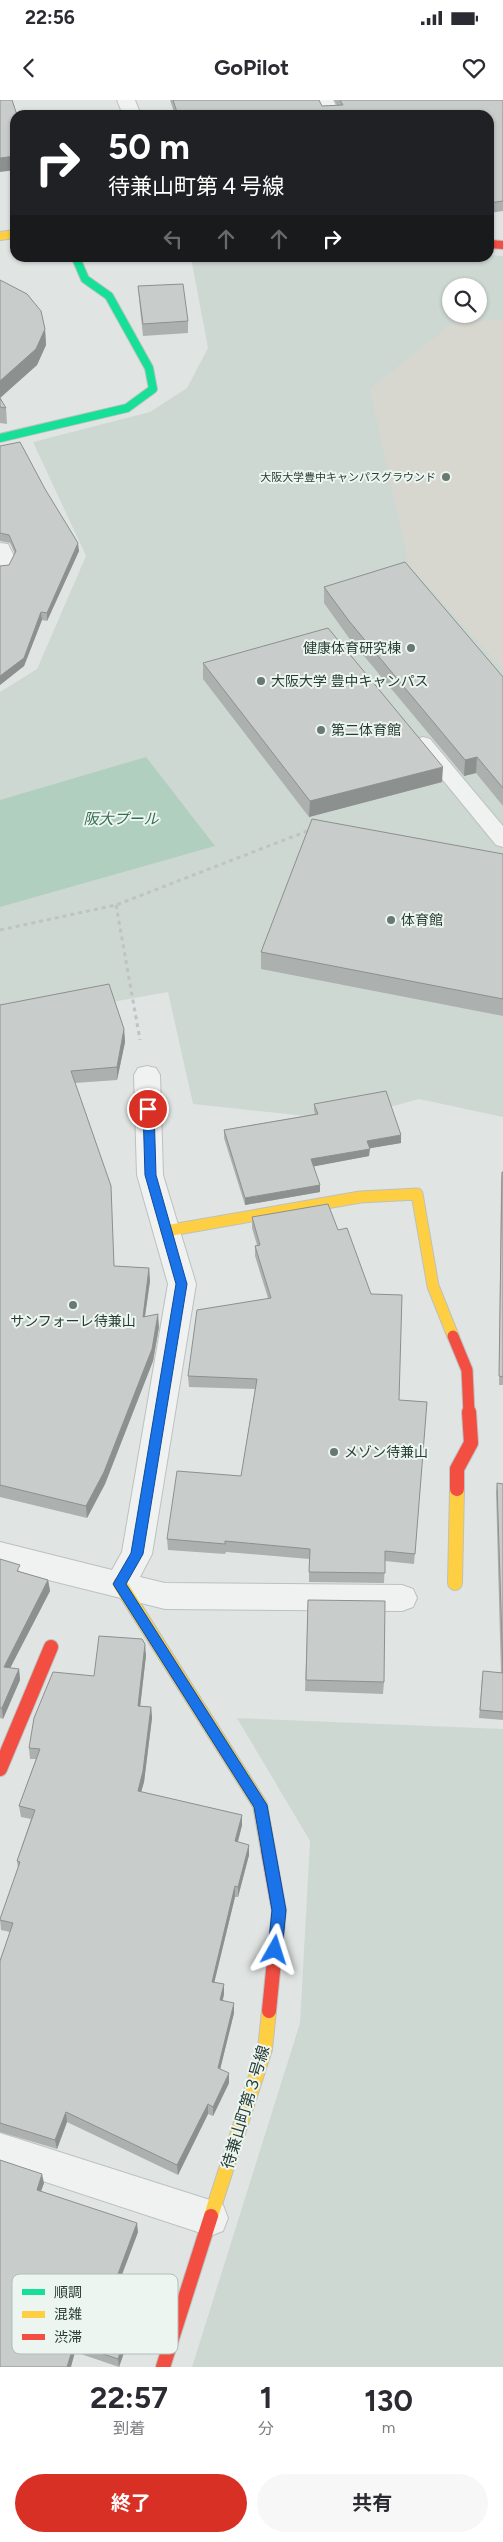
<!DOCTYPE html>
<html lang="ja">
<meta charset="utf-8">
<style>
:root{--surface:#fff;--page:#f7f7f7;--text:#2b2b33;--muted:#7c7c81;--accent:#d93025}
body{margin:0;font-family:Figtree,"Noto Sans JP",sans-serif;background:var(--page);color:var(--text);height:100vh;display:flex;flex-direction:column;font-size:19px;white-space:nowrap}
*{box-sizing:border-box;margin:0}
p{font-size:16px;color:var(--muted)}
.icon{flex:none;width:28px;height:28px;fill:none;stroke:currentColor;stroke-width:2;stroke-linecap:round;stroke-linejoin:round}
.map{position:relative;height:2267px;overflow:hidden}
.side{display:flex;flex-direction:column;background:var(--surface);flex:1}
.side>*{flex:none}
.guide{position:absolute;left:10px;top:10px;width:484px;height:152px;border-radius:15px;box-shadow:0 1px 4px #0004;background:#202124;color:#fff;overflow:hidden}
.tools{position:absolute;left:442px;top:178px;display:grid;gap:10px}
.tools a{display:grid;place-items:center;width:45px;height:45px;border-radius:50%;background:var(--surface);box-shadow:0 1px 4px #0004;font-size:25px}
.pin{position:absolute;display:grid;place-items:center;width:42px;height:42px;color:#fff;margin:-21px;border:2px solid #fff;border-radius:50%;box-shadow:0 1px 5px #0007}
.me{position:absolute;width:55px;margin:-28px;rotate:6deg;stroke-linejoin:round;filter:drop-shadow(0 0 4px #0008)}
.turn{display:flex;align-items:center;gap:18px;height:105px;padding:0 15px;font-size:22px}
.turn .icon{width:65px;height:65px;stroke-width:2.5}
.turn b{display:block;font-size:35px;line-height:42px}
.lanes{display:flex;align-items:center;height:48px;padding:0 15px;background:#0003;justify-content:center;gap:25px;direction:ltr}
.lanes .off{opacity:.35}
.eta{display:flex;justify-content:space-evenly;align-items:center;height:85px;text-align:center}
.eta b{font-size:30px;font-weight:700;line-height:35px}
.action{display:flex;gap:10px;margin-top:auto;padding:10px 15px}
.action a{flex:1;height:58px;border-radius:30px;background:var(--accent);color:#fff;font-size:20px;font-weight:700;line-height:58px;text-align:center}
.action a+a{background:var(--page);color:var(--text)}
.status{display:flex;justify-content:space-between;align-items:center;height:35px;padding:0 25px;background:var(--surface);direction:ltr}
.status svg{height:14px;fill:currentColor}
header{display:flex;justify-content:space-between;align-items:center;height:65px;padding:0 15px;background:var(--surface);font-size:22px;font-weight:700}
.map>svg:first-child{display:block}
.built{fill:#ced8d3;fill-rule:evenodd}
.green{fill:#d7d7d0}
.water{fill:#b0cfbf}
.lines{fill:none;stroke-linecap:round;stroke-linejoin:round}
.lane-casing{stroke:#bcc1bf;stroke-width:2}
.street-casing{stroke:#bcc1bf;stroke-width:2}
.fast-casing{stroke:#bcc1bf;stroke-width:10}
.slow-far2-casing{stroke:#bcc1bf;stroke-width:10}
.slow-far1-casing{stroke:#bcc1bf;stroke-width:13}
.slow-casing{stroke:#bcc1bf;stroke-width:16}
.jam-far2-casing{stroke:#bcc1bf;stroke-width:10}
.jam-far1-casing{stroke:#bcc1bf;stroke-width:13}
.jam-casing{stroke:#bcc1bf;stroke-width:16}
.path{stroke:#bfc4c2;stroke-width:3;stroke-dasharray:4 4;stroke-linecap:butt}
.lane{fill:#eff2f1;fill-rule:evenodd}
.street{fill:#eff2f1;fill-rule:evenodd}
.fast{stroke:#16e098;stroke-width:8}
.slow-far2{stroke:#ffcf43;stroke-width:8}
.slow-far1{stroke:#ffcf43;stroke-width:11}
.slow{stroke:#ffcf43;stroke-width:14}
.jam-far2{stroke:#f24e42;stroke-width:8}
.jam-far1{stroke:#f24e42;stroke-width:11}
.jam{stroke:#f24e42;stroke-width:14}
.wall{fill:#acb0af}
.shaded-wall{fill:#8c908e}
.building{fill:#c8cdcb;stroke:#8c908e}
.route{fill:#1a73e8;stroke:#114b97}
.poi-dot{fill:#687872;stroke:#edf5f1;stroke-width:2}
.labels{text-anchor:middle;stroke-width:4;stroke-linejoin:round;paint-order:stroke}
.far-poi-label{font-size:11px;fill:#283d35;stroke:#edf5f1;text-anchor:end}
.poi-label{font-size:14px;fill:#283d35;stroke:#edf5f1;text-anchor:start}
.water-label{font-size:15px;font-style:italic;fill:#356e52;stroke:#edf5f1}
.near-street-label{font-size:16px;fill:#283d35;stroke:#edf5f1}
.key{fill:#edf5f1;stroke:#b2beb9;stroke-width:1}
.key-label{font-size:14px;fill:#283d35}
</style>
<div class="status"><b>22:56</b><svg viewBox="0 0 49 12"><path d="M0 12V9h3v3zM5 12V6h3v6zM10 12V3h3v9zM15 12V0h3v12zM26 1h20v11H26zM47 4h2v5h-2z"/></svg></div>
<header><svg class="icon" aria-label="back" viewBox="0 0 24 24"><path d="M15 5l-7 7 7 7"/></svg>GoPilot<svg class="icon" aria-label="heart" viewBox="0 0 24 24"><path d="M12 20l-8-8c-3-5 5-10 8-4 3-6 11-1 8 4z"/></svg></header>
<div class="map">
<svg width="503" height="2267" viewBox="0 0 503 2267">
<rect width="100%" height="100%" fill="#e0e5e3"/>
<g class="built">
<path d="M 489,155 L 503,156 L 503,1017 L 419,999 L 342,1020 L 193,1004 L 168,892 L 0,922 L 0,592 L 37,569 L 86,456 L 33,342 L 150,312 L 187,288 L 208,248 L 191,158 L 489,158 ZM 451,186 L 479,186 L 479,214 L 451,214 Z"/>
<path d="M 237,1618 L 503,1629 L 503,2267 L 192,2267 L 300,1923 L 310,1741 Z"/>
</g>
<path class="green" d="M 503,220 L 503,569 L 409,465 L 370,289 L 454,222 Z"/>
<path class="water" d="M 146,657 L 215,746 L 0,807 L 0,700 Z"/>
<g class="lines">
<g class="lane-casing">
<path id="lane" d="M 423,637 L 430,639 L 503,726 L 503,747 L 496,745 L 416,647 L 413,643 L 416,639 Z"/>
</g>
<g class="street-casing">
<g id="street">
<path d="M 117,0 L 135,0 L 141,15 L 123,15 Z"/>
<path d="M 315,0 L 333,0 L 341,15 L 323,15 Z"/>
<path d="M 0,443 L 8,444 L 15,458 L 8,472 L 0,473 Z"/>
<path d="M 147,966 L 156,968 L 160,975 L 163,1075 L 196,1184 L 152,1454 L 140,1477 L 165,1483 L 402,1485 L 413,1489 L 417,1498 L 413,1507 L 402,1511 L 165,1509 L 0,1468 L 0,1442 L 112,1470 L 122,1452 L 168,1184 L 137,1075 L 134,975 L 138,968 Z"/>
<path d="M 0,2033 L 210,2100 L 223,2105 L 228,2118 L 223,2131 L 210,2136 L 0,2067 Z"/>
</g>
</g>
<g class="fast-casing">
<path id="fast" d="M 0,338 L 127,308 L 153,289 L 149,268 L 109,196 L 85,179 L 76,158"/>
</g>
<g class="slow-far2-casing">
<path id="slow-far2" d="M 0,136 L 15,134"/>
</g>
<g class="slow-far1-casing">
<path id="slow-far1" d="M 166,1131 L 360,1097 L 417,1094 L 433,1186 L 453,1236"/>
</g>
<g class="slow-casing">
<g id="slow">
<path d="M 455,1483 L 457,1389"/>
<path d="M 120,1484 L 260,1705 L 268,1750"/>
<path d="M 211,2116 L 265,1949 L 269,1911"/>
</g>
</g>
<g class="jam-far2-casing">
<path id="jam-far2" d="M 489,144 L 503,145"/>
</g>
<g class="jam-far1-casing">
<path id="jam-far1" d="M 453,1236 L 467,1270 L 469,1313"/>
</g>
<g class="jam-casing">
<g id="jam">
<path d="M 457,1389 L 457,1369 L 471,1343 L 469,1312"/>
<path d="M 0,1669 L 51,1547"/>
<path d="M 268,1750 L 279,1811 L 269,1911"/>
<path d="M 163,2267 L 211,2116"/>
</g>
</g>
<g class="path">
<path d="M 116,805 L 140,940"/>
<path d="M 0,830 L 116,805 L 310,730"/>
</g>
<use href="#lane" class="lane"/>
<use href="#street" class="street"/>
<use href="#fast" class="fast"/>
<use href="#slow-far2" class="slow-far2"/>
<use href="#slow-far1" class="slow-far1"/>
<use href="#slow" class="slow"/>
<use href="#jam-far2" class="jam-far2"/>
<use href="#jam-far1" class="jam-far1"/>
<use href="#jam" class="jam"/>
</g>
<g class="wall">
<path d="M 170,0 L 319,0 L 322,6 L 337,5 L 334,0 L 503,0 L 503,111 L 489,113 L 489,15 L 175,15 Z"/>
<path d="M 0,180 L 45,229 L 46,245 L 37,265 L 0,298 L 6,308 L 7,324 L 0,323 Z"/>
<path d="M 138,186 L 188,221 L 188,233 L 143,236 L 139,199 Z"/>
<path d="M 0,346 L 79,451 L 47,521 L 42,520 L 24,566 L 0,585 L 0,466 L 9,465 L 15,454 L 10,443 L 0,441 Z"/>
<path d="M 324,487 L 503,577 L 503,706 L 476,673 L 464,676 L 349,538 L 324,503 Z"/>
<path d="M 203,563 L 442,682 L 309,717 L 203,579 Z"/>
<path d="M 503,754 L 503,916 L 261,869 L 261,852 Z"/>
<path d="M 0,905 L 124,929 L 125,942 L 117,980 L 75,983 L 114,1166 L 149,1168 L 150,1181 L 145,1217 L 159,1227 L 153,1261 L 105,1384 L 87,1418 L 0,1397 Z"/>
<path d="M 314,1004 L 401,1043 L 369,1048 L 369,1056 L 314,1066 L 320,1092 L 245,1105 L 224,1038 L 224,1030 L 315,1014 L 314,1011 Z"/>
<path d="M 502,1072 L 503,1072 L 503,1285 L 499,1285 L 501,1081 Z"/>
<path d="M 252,1117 L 399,1300 L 427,1302 L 414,1464 L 385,1461 L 384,1483 L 309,1482 L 309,1459 L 226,1452 L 225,1454 L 168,1450 L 167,1439 L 241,1376 L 255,1289 L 189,1287 L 188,1276 L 268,1198 L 255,1156 L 255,1146 L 257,1145 L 252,1128 Z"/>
<path d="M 497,1383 L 503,1384 L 503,1620 L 479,1618 L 482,1579 L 501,1573 L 496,1392 Z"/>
<path d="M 0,1459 L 21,1472 L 48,1480 L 50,1491 L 10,1568 L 19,1569 L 20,1580 L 3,1619 L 0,1618 Z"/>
<path d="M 308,1500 L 384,1582 L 383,1594 L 305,1591 Z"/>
<path d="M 146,1555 L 140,1606 L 151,1607 L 152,1618 L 144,1682 L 141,1692 L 242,1725 L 238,1742 L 249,1755 L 238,1797 L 235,1797 L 214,1882 L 224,1884 L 224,1894 L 223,1900 L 234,1913 L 220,1969 L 229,1983 L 213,2016 L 208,2014 L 178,2075 L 67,2022 L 57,2049 L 0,2032 L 0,1861 L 10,1832 L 1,1830 L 0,1819 L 18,1768 L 17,1761 L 31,1719 L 21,1717 L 19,1706 L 36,1659 L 30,1659 L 29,1648 L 94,1576 Z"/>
<path d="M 0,2060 L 44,2083 L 41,2091 L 138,2132 L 110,2207 L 134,2224 L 119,2267 L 75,2252 Z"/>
</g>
<g class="shaded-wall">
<path d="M 15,56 L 15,70 L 0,72 L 0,58 Z"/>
<path d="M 45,229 L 46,245 L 37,265 L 0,298 L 0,281 Z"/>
<path d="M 78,443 L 79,451 L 47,521 L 47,513 Z"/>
<path d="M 41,512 L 42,520 L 24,566 L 0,585 L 0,576 Z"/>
<path d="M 477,657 L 476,673 L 464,676 L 465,660 Z"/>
<path d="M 443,667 L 442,682 L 309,717 L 310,701 Z"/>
<path d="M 124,929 L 125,942 L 117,980 L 117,967 Z"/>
<path d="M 401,1035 L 401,1043 L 366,1049 L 367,1041 Z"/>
<path d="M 370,1049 L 369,1056 L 311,1067 L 311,1059 Z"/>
<path d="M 320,1085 L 320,1092 L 245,1105 L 245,1098 Z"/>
<path d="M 149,1168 L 150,1181 L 143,1229 L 143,1217 Z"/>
<path d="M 158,1214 L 159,1227 L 153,1261 L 105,1384 L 87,1418 L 86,1406 Z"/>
<path d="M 48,1480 L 50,1491 L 5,1578 L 4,1567 Z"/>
<path d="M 145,1544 L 146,1555 L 139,1617 L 138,1606 Z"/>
<path d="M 19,1569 L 20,1580 L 3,1619 L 2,1608 Z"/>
<path d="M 151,1607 L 152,1618 L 144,1682 L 138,1702 L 138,1691 Z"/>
<path d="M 242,1715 L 242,1725 L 235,1752 L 235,1741 Z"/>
<path d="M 249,1745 L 249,1755 L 238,1797 L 238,1787 Z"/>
<path d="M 235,1786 L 235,1797 L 212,1892 L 212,1882 Z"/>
<path d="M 224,1884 L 224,1894 L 220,1910 L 220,1900 Z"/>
<path d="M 234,1903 L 234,1913 L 218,1978 L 218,1968 Z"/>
<path d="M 229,1973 L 229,1983 L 213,2016 L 213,2007 Z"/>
<path d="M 208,2004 L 208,2014 L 178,2075 L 177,2065 Z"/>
<path d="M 66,2012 L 67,2022 L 57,2049 L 55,2040 Z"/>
<path d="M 42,2074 L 44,2083 L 38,2099 L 37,2090 Z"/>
<path d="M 137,2123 L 138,2132 L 107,2214 L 106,2206 Z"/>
<path d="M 133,2215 L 134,2224 L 119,2267 L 118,2259 Z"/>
<path d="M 74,2244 L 75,2252 L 71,2267 L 67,2267 Z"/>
</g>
<g class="building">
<path d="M 0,0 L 12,0 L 17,15 L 15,15 L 15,56 L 0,58 Z"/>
<path d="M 173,0 L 319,0 L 322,6 L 343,5 L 340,0 L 503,0 L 503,101 L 489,103 L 489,15 L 178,15 Z"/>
<path d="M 0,180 L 4,182 L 27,194 L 41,211 L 45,229 L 36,249 L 0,281 Z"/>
<path d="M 183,184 L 188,221 L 143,224 L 138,186 Z"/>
<path d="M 0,298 L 6,308 L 0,307 Z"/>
<path d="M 20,342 L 45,389 L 78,443 L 47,513 L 41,512 L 24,558 L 0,576 L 0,466 L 9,465 L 16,451 L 9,435 L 0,433 L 0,346 Z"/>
<path d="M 405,462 L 503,577 L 503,688 L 477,657 L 465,660 L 349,521 L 324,487 Z"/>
<path d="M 328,528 L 443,667 L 310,701 L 203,563 Z"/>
<path d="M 312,719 L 503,754 L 503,899 L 261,852 Z"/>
<path d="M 109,884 L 124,929 L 117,967 L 71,971 L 111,1086 L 114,1166 L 149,1168 L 143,1217 L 158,1214 L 152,1249 L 104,1372 L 86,1406 L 0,1385 L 0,905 Z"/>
<path d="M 386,991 L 401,1035 L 367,1041 L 370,1049 L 311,1059 L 320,1085 L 245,1098 L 224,1030 L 318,1014 L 314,1004 Z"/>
<path d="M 502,1072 L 503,1072 L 503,1277 L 499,1276 Z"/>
<path d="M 328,1104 L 338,1130 L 347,1128 L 371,1194 L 402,1195 L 399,1300 L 427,1302 L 415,1454 L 385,1451 L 385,1473 L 309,1472 L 310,1449 L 225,1441 L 225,1444 L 167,1439 L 177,1371 L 241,1376 L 257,1279 L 188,1276 L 197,1210 L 271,1198 L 255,1146 L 260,1145 L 252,1117 Z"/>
<path d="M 497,1383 L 503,1384 L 503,1612 L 480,1610 L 483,1571 L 503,1573 Z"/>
<path d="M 0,1459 L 20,1465 L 17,1471 L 48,1480 L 4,1567 L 19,1569 L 2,1608 L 0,1608 Z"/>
<path d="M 308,1500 L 385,1501 L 384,1582 L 306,1580 Z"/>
<path d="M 99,1536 L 142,1539 L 145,1544 L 138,1606 L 151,1607 L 143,1671 L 138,1691 L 242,1715 L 235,1741 L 249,1745 L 238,1787 L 235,1786 L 212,1882 L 224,1884 L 220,1900 L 234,1903 L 218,1968 L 229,1973 L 213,2007 L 208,2004 L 177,2065 L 66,2012 L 55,2040 L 0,2023 L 0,1861 L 13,1823 L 0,1820 L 0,1819 L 20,1762 L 17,1761 L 35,1710 L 19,1706 L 40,1649 L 29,1648 L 34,1618 L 53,1572 L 94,1576 Z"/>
<path d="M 0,2060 L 42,2074 L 37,2090 L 137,2123 L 106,2206 L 133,2215 L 118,2259 L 74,2244 L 67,2267 L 0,2267 Z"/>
</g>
<path class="route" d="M 148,1005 L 154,1009 L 156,1075 L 187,1184 L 143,1454 L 126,1484 L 267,1705 L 286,1810 L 282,1850 L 280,1855 L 275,1857 L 270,1855 L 268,1850 L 272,1810 L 254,1707 L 113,1484 L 131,1453 L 176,1184 L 145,1075 L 143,1009 Z"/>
<g class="poi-dot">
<circle cx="446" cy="377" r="5"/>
<circle cx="411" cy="548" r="5"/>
<circle cx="261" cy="581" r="5"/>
<circle cx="321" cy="630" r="5"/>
<circle cx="391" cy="820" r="5"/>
<circle cx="73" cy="1205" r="5"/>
<circle cx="334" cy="1352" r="5"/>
</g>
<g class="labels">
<g class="far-poi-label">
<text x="436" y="381">大阪大学豊中キャンパスグラウンド</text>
</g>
<g class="poi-label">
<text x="401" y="553" text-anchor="end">健康体育研究棟</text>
<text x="271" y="586">大阪大学 豊中キャンパス</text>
<text x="331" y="635">第二体育館</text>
<text x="401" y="825">体育館</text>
<text x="73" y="1226" text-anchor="middle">サンフォーレ待兼山</text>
<text x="344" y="1357">メゾン待兼山</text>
</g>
<g class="water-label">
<text x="121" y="724">阪大プール</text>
</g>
<g class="near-street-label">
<text transform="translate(245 2007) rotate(-73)" y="6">待兼山町第３号線</text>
</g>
</g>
<rect x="12" y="2174" width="166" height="80" rx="8" class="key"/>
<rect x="22" y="2189" width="23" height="6" fill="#16e098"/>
<rect x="22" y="2211" width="23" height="7" fill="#ffcf43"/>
<rect x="22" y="2234" width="23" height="6" fill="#f24e42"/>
<g class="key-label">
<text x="54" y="2197">順調</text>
<text x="54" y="2219">混雑</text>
<text x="54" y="2242">渋滞</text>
</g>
</svg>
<div class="tools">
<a><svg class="icon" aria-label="search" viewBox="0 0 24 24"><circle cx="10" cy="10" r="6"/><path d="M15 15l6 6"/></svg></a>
</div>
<div class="pin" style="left:148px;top:1009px;background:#d93025"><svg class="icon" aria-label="arrive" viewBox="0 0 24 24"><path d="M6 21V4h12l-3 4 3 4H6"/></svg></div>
<svg class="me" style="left:275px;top:1850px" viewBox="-20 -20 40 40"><path d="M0-17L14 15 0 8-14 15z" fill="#1a73e8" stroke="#fff" stroke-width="4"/></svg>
<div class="guide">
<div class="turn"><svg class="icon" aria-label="right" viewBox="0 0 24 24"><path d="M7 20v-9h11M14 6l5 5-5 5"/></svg><div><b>50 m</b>待兼山町第４号線</div></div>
<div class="lanes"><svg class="icon off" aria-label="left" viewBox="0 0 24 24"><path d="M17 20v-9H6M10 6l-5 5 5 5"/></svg><svg class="icon off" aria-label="ahead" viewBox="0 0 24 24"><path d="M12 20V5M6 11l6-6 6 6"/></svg><svg class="icon off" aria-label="ahead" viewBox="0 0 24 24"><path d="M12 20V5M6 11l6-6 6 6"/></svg><svg class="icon" aria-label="right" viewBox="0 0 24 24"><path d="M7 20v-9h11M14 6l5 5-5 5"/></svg></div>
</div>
</div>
<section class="side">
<div class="eta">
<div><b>22:57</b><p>到着</p></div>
<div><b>1</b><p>分</p></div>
<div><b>130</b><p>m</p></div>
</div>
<div class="action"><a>終了</a><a>共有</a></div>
</section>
